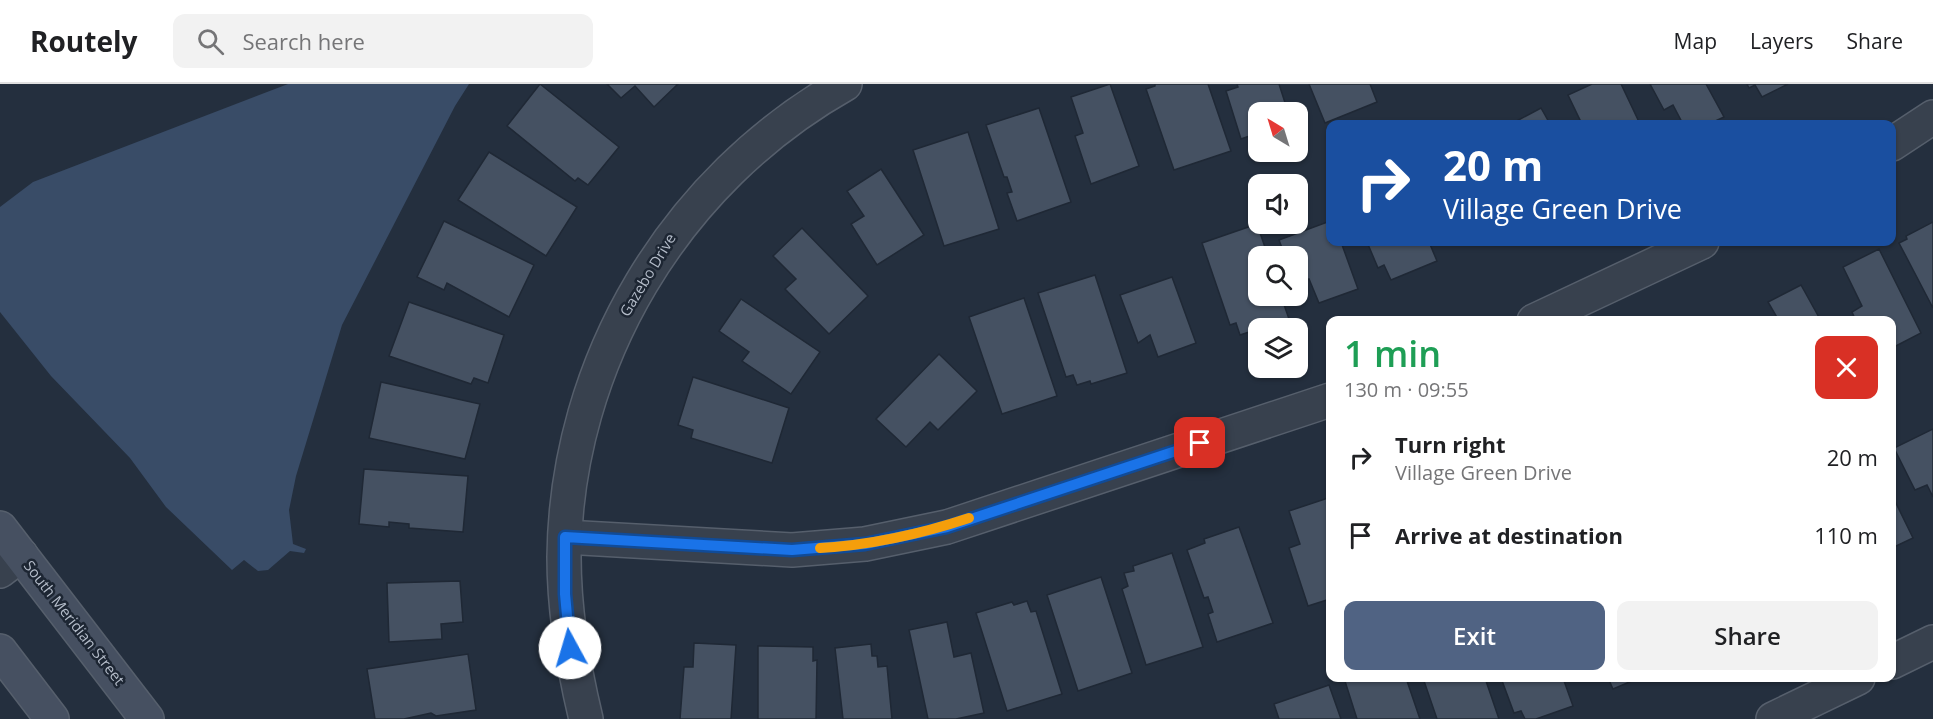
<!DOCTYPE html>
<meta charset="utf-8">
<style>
:root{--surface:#fff;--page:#f2f2f2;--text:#202124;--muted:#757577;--line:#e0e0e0;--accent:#506383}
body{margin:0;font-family:"Open Sans",sans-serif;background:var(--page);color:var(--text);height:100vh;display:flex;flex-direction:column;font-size:22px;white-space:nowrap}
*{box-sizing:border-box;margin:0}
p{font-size:20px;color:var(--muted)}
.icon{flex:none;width:33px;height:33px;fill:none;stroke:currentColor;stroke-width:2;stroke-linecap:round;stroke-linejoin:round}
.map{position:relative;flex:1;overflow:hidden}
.details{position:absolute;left:1326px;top:232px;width:570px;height:366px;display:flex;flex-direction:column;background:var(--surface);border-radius:12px;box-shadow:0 2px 4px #0004}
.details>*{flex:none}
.banner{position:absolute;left:1326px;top:36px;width:570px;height:126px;border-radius:12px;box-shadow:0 2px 4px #0004;background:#1a4fa0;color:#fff;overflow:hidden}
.needle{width:39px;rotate:322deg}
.controls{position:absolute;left:1248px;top:18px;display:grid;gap:12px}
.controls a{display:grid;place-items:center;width:60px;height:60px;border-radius:12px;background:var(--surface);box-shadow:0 2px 4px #0004;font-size:30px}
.pin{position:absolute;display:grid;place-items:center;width:51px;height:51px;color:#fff;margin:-26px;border-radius:12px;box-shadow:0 3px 9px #0006}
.me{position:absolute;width:66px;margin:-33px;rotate:354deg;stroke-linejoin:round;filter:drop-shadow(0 0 4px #0008)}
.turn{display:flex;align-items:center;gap:21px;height:126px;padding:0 18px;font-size:27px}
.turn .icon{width:78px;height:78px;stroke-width:2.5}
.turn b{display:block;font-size:42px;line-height:51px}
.round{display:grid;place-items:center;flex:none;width:63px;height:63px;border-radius:12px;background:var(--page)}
.summary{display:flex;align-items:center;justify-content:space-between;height:102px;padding:0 18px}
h1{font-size:36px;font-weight:600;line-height:45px;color:#1e9e55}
.primary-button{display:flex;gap:12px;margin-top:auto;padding:12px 18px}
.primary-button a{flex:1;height:69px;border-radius:12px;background:var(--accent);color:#fff;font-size:24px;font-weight:600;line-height:69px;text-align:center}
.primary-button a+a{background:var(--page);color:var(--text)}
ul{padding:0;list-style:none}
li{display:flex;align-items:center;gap:18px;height:78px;padding:0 18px}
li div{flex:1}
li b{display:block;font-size:22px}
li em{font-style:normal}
header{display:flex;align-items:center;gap:36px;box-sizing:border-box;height:84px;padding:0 30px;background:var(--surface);border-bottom:2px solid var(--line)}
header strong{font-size:28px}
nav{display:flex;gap:33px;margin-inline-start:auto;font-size:21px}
.search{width:420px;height:54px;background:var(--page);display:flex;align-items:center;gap:15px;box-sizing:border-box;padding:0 21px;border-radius:12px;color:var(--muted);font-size:22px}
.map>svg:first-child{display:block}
.water{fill:#394c67}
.building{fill:#455162;stroke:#1f2835;stroke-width:1.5}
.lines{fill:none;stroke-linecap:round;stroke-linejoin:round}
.minor-casing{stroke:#565f6c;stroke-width:36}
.secondary-casing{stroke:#565f6c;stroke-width:36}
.minor{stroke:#38414e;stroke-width:33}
.secondary{stroke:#465061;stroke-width:33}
.route-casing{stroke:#114b97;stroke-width:15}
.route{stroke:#1a73e8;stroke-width:10}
.slow{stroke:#f59e0b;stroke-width:10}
.labels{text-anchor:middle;stroke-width:5;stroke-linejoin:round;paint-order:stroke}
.street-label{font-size:15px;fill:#b4bcc9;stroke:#1d2633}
</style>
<header>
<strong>Routely</strong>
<div class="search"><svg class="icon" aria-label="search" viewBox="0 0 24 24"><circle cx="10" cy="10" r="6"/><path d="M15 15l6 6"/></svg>Search here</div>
<nav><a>Map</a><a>Layers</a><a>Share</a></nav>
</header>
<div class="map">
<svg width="1933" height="635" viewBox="0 0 1933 635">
<rect width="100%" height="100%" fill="#242f3e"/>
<path class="water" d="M 288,0 L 469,0 L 455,22 L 342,241 L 296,392 L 289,426 L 293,460 L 306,465 L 304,469 L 290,467 L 268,486 L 258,487 L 244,476 L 232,486 L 166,423 L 130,374 L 51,292 L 0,228 L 0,123 L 33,98 Z"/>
<g class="building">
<path d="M 540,0 L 619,63 L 588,101 L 578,94 L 575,97 L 507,42 Z"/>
<path d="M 607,0 L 678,0 L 654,23 L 635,2 L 621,14 Z"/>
<path d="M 1110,0 L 1139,82 L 1091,100 L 1075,52 L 1083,49 L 1071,13 Z"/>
<path d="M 1155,0 L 1208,0 L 1231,67 L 1174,86 L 1146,5 L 1155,2 Z"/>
<path d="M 1237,0 L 1279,0 L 1288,28 L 1258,28 L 1258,49 L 1241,55 L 1226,7 L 1238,3 Z"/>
<path d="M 1309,0 L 1370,0 L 1377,18 L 1325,39 Z"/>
<path d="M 1592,0 L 1621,0 L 1640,40 L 1582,40 L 1568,11 Z"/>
<path d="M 1650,0 L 1706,0 L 1724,33 L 1709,40 L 1683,40 L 1673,21 L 1664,26 Z"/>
<path d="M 1747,0 L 1788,0 L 1762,13 L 1755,1 L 1749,4 Z"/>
<path d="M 1039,24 L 1071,118 L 1017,137 L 1007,109 L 1012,108 L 1007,93 L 1004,93 L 986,41 Z"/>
<path d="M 1541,24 L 1550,40 L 1511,40 Z"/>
<path d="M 968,48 L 999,145 L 944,162 L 913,66 Z"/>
<path d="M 489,68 L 577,123 L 546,172 L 458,116 Z"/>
<path d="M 881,85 L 924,151 L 877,181 L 851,140 L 864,132 L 847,107 Z"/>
<path d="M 444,137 L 534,181 L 509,233 L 447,199 L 444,206 L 417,193 Z"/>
<path d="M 1330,137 L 1330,158 L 1341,158 L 1358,205 L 1319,219 L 1309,195 L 1298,199 L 1298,172 L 1285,172 L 1279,156 Z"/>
<path d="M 1933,138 L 1933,224 L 1899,159 L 1907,155 L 1906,152 Z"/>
<path d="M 1257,140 L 1268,172 L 1258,172 L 1258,212 L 1281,212 L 1289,235 L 1240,251 L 1236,239 L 1230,241 L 1202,159 Z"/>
<path d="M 802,144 L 868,212 L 829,250 L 785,205 L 796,195 L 773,172 Z"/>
<path d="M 1367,158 L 1429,158 L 1437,177 L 1391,196 L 1384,181 L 1378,184 Z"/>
<path d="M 1879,165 L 1921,249 L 1892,264 L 1892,237 L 1856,237 L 1852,228 L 1862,222 L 1843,183 Z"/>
<path d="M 1095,191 L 1127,289 L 1091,300 L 1090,297 L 1077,301 L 1073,291 L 1066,293 L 1038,209 Z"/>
<path d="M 1172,193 L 1196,259 L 1158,273 L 1150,251 L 1138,259 L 1120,211 Z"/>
<path d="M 1801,201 L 1821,237 L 1779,237 L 1768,218 Z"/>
<path d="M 1024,214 L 1057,312 L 1002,330 L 969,233 Z"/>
<path d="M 741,215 L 820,268 L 791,310 L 742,277 L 749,268 L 719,247 Z"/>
<path d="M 409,218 L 504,251 L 488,299 L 474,294 L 471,300 L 389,272 Z"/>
<path d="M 939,270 L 977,307 L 938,346 L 930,338 L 906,363 L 876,335 Z"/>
<path d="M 693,293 L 789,324 L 772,379 L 691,354 L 693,346 L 678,341 Z"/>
<path d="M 381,298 L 480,320 L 465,375 L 369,354 Z"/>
<path d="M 1933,345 L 1933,413 L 1927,401 L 1915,406 L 1894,364 Z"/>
<path d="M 364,385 L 468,392 L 463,448 L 409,444 L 409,440 L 389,438 L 389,443 L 359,440 Z"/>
<path d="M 1892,411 L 1913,454 L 1892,464 Z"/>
<path d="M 1328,414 L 1330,515 L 1308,522 L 1289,464 L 1300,460 L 1289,427 Z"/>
<path d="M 1239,443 L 1273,539 L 1217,558 L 1208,530 L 1213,528 L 1208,513 L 1204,514 L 1187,466 L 1205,459 L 1204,455 Z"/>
<path d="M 1172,469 L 1203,563 L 1146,581 L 1122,505 L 1128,502 L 1124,489 L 1134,487 L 1133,482 Z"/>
<path d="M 1101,493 L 1132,589 L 1078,607 L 1047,511 Z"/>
<path d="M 460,497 L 463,538 L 441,540 L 442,555 L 389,558 L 387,499 Z"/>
<path d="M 1027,517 L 1031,528 L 1036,527 L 1062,610 L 1007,627 L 976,529 L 1012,518 L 1014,521 Z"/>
<path d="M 947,538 L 954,573 L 971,569 L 984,629 L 956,635 L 928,635 L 909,546 Z"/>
<path d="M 694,559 L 736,561 L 731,635 L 680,635 L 684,583 L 693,583 Z"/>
<path d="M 871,560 L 872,572 L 877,572 L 878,583 L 887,582 L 892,635 L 843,635 L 835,564 Z"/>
<path d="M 758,562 L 813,563 L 813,577 L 817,576 L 816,635 L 758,635 Z"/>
<path d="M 468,570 L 476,626 L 436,632 L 431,629 L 404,635 L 375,635 L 367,585 Z"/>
<path d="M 1344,594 L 1406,594 L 1420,635 L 1357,635 Z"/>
<path d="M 1423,594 L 1485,594 L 1499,635 L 1437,635 Z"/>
<path d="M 1501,594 L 1563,594 L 1573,622 L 1536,635 L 1525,635 L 1521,627 L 1514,629 Z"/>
<path d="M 1608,594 L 1639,594 L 1613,605 Z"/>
<path d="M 1329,601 L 1341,635 L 1279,635 L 1274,620 Z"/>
</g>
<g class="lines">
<g class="minor-casing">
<g id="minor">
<path d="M 1892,60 L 1933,33"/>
<path d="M 1534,237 L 1702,158"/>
<path d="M 565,453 L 792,466 L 865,460 L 947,443 L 1330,316"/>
<path d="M 0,487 L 21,471"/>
<path d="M 1892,578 L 1933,558"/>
<path d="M 586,635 C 573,581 564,529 564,473 C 566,277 675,96 845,0"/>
<path d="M 1773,635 L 1858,594"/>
</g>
</g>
<g class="secondary-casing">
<g id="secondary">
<path d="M 0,444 L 147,635"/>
<path d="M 0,567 L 52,635"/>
</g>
</g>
<use href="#minor" class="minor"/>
<use href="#secondary" class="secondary"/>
</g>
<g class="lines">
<g class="route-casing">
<path id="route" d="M 570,564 L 565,510 L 565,453 L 792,466 L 865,460 L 947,443 L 1200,359"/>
</g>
<use href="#route" class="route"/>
<path class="slow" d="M 820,464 C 871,461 921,450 969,434"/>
</g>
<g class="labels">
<g class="street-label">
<text transform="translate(648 191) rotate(-59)" y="5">Gazebo Drive</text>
<text transform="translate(74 539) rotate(52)" y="5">South Meridian Street</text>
</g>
</g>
</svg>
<div class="controls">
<a><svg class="needle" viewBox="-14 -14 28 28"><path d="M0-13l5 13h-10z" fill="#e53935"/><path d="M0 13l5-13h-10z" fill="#757577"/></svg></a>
<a><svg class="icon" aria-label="sound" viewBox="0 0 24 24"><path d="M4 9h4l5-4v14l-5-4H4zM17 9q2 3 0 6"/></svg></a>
<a><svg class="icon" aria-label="search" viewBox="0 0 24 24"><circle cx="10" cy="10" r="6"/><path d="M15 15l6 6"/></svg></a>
<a><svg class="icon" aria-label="layers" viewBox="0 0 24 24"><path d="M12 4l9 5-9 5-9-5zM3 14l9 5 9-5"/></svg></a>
</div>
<div class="pin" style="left:1200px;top:359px;background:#d93025"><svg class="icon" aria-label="arrive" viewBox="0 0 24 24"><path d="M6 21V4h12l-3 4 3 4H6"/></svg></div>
<svg class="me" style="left:570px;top:564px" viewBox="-20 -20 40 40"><circle r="19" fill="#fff"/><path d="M0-13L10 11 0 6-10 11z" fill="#1a73e8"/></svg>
<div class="banner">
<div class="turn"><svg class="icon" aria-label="right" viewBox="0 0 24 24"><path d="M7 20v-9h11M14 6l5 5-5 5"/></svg><div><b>20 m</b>Village Green Drive</div></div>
</div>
<section class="details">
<div class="summary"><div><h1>1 min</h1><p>130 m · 09:55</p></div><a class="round" style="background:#d93025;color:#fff"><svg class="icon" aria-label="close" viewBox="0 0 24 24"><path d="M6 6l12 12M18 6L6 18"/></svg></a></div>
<ul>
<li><svg class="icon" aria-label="right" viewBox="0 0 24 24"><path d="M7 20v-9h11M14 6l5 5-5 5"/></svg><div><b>Turn right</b><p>Village Green Drive</p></div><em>20 m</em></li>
<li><svg class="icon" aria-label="arrive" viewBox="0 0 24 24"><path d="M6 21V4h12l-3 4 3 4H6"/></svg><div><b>Arrive at destination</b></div><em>110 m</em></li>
</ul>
<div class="primary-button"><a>Exit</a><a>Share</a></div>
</section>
</div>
